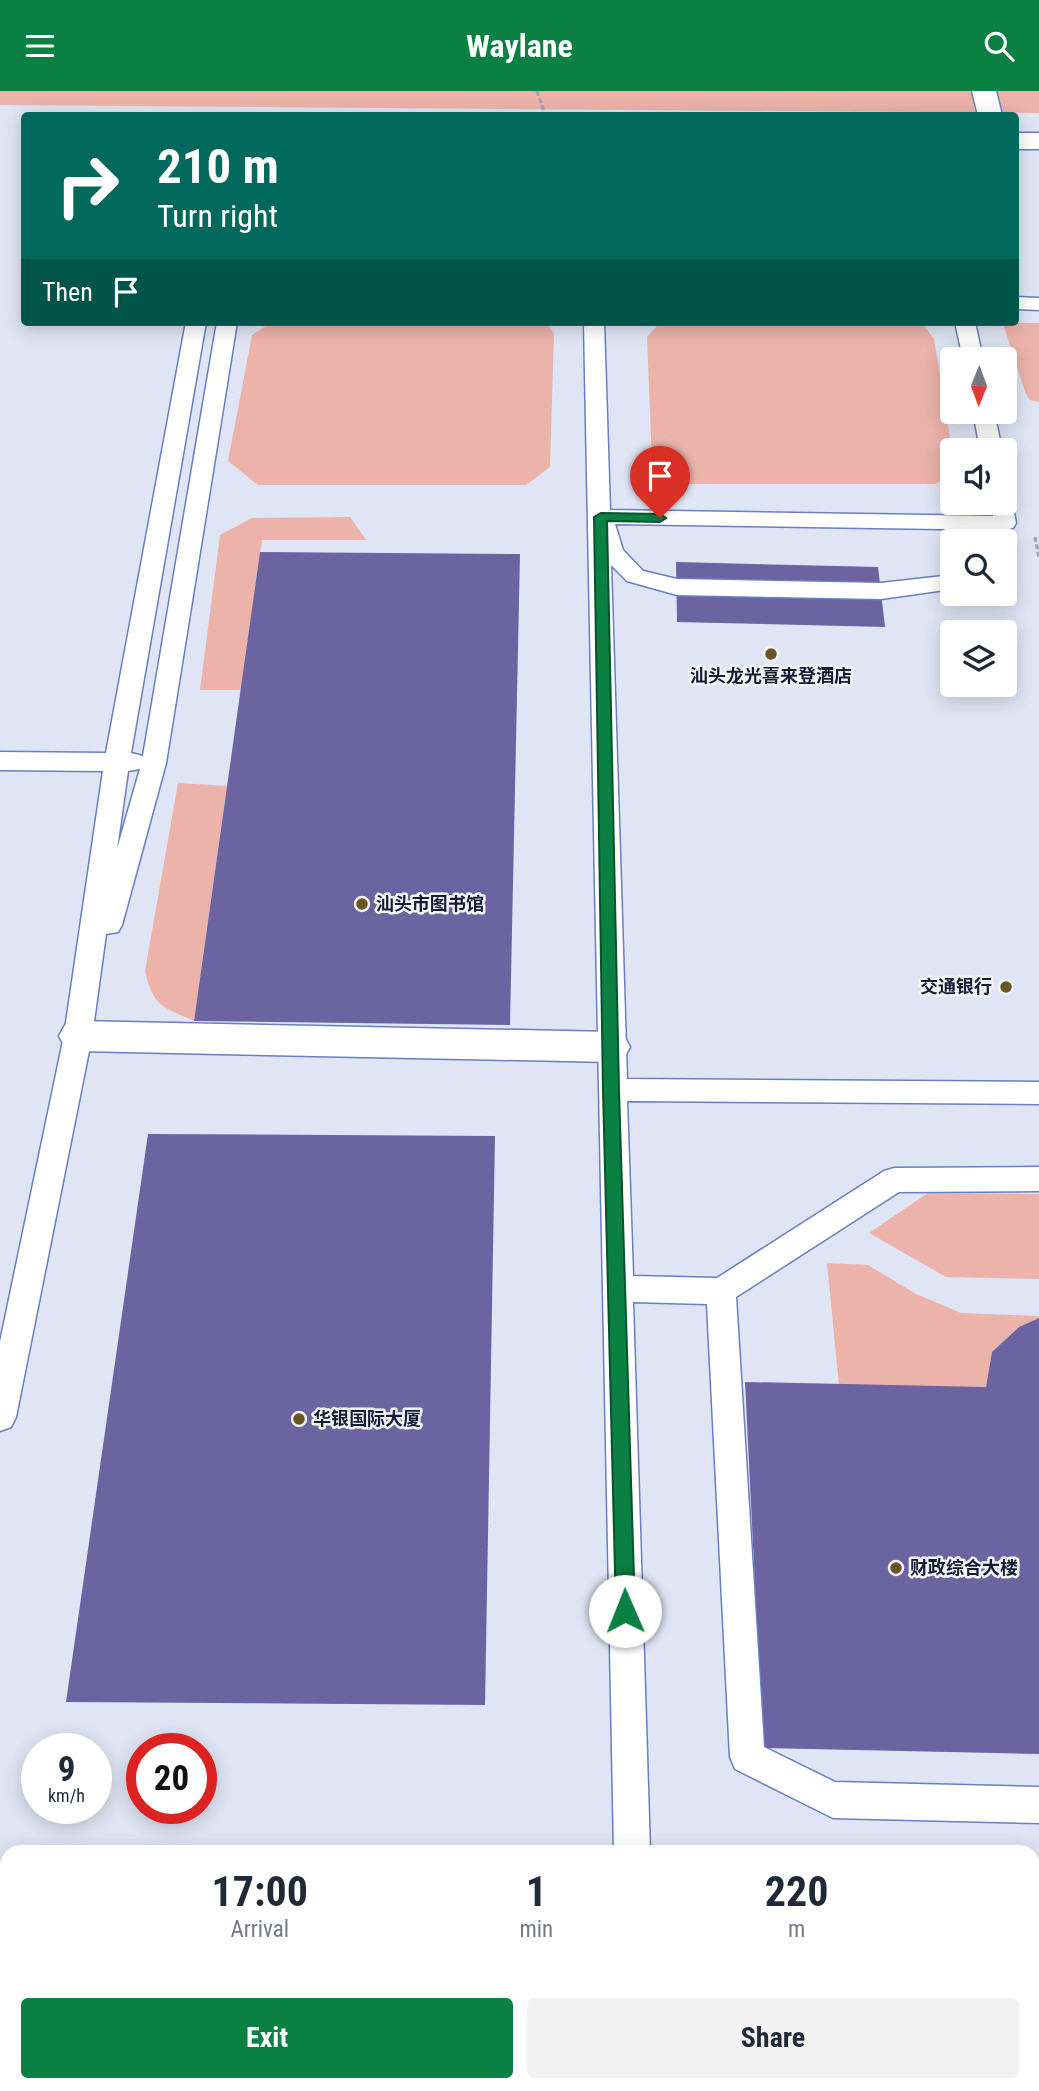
<!DOCTYPE html>
<meta charset="utf-8">
<style>
:root{--surface:#fff;--page:#f2f2f3;--text:#1f2937;--muted:#747a83;--accent:#0b8043}
body{margin:0;font-family:"Roboto Condensed","Noto Sans SC",sans-serif;background:var(--page);color:var(--text);height:100vh;display:flex;flex-direction:column;font-size:26px;white-space:nowrap}
*{box-sizing:border-box;margin:0}
p{font-size:23px;color:var(--muted)}
.icon{flex:none;width:38px;height:38px;fill:none;stroke:currentColor;stroke-width:2;stroke-linecap:round;stroke-linejoin:round}
.map{position:relative;flex:1;overflow:hidden}
.drawer{position:absolute;left:0px;top:1754px;width:1040px;height:247px;display:flex;flex-direction:column;background:var(--surface);border-radius:21px 21px 0 0;box-shadow:0 4px 18px #0003}
.drawer>*{flex:none}
.top-card{position:absolute;left:21px;top:21px;width:998px;height:214px;border-radius:7px;box-shadow:0 4px 18px #0003;background:#00695c;color:#fff;overflow:hidden}
.needle{width:46px;rotate:181deg}
.tools{position:absolute;left:940px;top:256px;display:grid;gap:14px}
.tools a{display:grid;place-items:center;width:77px;height:77px;border-radius:7px;background:var(--surface);box-shadow:0 4px 18px #0003;font-size:35px}
.speed{position:absolute;left:21px;top:1642px;display:flex;gap:14px;font-size:35px;font-weight:700;text-align:center}
.speed>*{display:grid;place-content:center;width:91px;height:91px;border-radius:50%;background:var(--surface);box-shadow:0 4px 18px #0003;line-height:1}
.speed small{font-size:18px;font-weight:400}
.speed .limit{border:10px solid #d22;background:#fff;color:#111}
.pin{position:absolute;display:grid;place-items:center;width:60px;height:60px;color:#fff;margin:-72px -30px;border-radius:50% 50% 50% 0;rotate:-45deg;box-shadow:0 0 7px #0007}
.pin .icon{rotate:45deg}
.me{position:absolute;width:77px;margin:-38px;rotate:359deg;stroke-linejoin:round;filter:drop-shadow(0 0 5px #0008)}
.turn{display:flex;align-items:center;gap:24px;height:147px;padding:0 21px;font-size:32px}
.turn .icon{width:91px;height:91px;stroke-width:2.5}
.turn b{display:block;font-size:49px;line-height:60px}
.then{display:flex;align-items:center;height:66px;padding:0 21px;background:#0003;gap:14px;font-size:26px}
.eta{display:flex;justify-content:space-evenly;align-items:center;height:119px;text-align:center}
.eta b{font-size:42px;font-weight:700;line-height:49px}
.action{display:flex;gap:14px;margin-top:auto;padding:14px 21px}
.action a{flex:1;height:80px;border-radius:7px;background:var(--accent);color:#fff;font-size:28px;font-weight:700;line-height:80px;text-align:center}
.action a+a{background:var(--page);color:var(--text)}
header{display:flex;justify-content:space-between;align-items:center;height:91px;padding:0 21px;background:var(--accent);color:#fff;font-size:32px;font-weight:700}
.map>svg:first-child{display:block}
.green{fill:#ecb3aa}
.building{fill:#6b64a0}
.lines{fill:none;stroke-linecap:round;stroke-linejoin:round}
.lane-casing{stroke:#687fc1;stroke-width:3}
.street-casing{stroke:#687fc1;stroke-width:3}
.secondary-casing{stroke:#687fc1;stroke-width:3}
.path{stroke:#a0a6b9;stroke-width:3.5;stroke-dasharray:5 2.5;stroke-linecap:butt}
.lane{fill:#fff;fill-rule:evenodd}
.street{fill:#fff;fill-rule:evenodd}
.secondary{fill:#fff;fill-rule:evenodd}
.route{fill:#0b8043;stroke:#07532c;stroke-width:2}
.poi-dot{fill:#685523;stroke:#f3f3f3;stroke-width:2.5}
.labels{text-anchor:middle;stroke-width:5;stroke-linejoin:round;paint-order:stroke}
.poi-label{font-size:18px;font-weight:bold;fill:#131c36;stroke:#f3f3f3;text-anchor:start}
</style>
<header><svg class="icon" aria-label="menu" viewBox="0 0 24 24"><path d="M4 6h16M4 12h16M4 18h16"/></svg>Waylane<svg class="icon" aria-label="search" viewBox="0 0 24 24"><circle cx="10" cy="10" r="6"/><path d="M15 15l6 6"/></svg></header>
<div class="map">
<svg width="1039" height="2000" viewBox="0 0 1039 2000">
<rect width="100%" height="100%" fill="#dfe5f4"/>
<g class="green">
<path d="M 0,0 L 1039,0 L 1039,22 L 0,14 Z"/>
<path d="M 272,231 L 546,232 L 554,242 L 550,376 L 526,394 L 258,394 L 228,370 L 252,244 Z"/>
<path d="M 672,231 L 922,232 L 934,248 L 952,359 L 952,383 L 935,393 L 682,393 L 658,384 L 652,373 L 647,246 L 657,235 Z"/>
<path d="M 1003,232 L 1039,232 L 1039,311 L 1030,309 L 1025,301 Z"/>
<path d="M 350,426 L 366,449 L 262,449 L 241,599 L 200,599 L 220,444 L 252,427 Z"/>
<path d="M 178,692 L 227,695 L 194,930 C 163,916 153,916 145,880 Z"/>
<path d="M 928,1102 L 1039,1103 L 1039,1188 L 946,1186 L 869,1142 Z"/>
<path d="M 827,1172 L 868,1174 L 916,1203 L 961,1222 L 1039,1225 L 1039,1227 L 1019,1236 L 992,1261 L 986,1296 L 839,1294 Z"/>
</g>
<g class="building">
<path d="M 260,461 L 520,463 L 510,934 L 194,930 Z"/>
<path d="M 676,471 L 878,476 L 885,536 L 677,531 Z"/>
<path d="M 148,1043 L 495,1045 L 485,1614 L 66,1611 Z"/>
<path d="M 1039,1227 L 1039,1663 L 763,1657 L 745,1291 L 986,1296 L 992,1261 L 1019,1236 Z"/>
</g>
<g class="lines">
<g class="lane-casing">
<g id="lane">
<path d="M 1015,206 L 1039,207 L 1039,219 L 1015,218 Z"/>
<path d="M 186,231 L 206,231 L 131,662 L 143,665 L 217,231 L 237,231 L 166,672 L 122,834 L 118,841 L 106,843 L 92,945 L 16,1326 L 11,1336 L 0,1340 L 0,1251 L 64,945 L 103,680 L 0,679 L 0,661 L 106,662 ZM 140,678 L 117,758 L 128,680 Z"/>
<path d="M 584,231 L 604,231 L 610,419 L 993,425 L 990,411 L 1004,411 L 1004,405 L 1012,411 L 1016,432 L 1013,437 L 1005,439 L 615,433 L 623,459 L 643,480 L 677,488 L 881,492 L 952,484 L 952,498 L 881,508 L 677,504 L 627,490 L 611,474 L 627,988 L 1039,991 L 1039,1013 L 627,1010 L 633,1185 L 717,1187 L 884,1080 L 894,1077 L 1039,1076 L 1039,1100 L 899,1101 L 736,1206 L 764,1656 L 835,1691 L 1039,1696 L 1039,1732 L 833,1727 L 735,1678 L 730,1666 L 707,1213 L 633,1211 L 650,1760 L 614,1760 Z"/>
<path d="M 955,231 L 975,231 L 983,268 L 963,268 Z"/>
<path d="M 973,320 L 994,320 L 1002,359 L 980,359 Z"/>
</g>
</g>
<g class="street-casing">
<g id="street">
<path d="M 972,0 L 996,0 L 1002,24 L 978,24 Z"/>
<rect x="1015" y="42" width="24" height="16"/>
<path d="M 78,930 L 611,941 L 624,945 L 630,956 L 624,967 L 611,971 L 78,960 L 65,956 L 59,945 L 65,934 Z"/>
<path d="M 7,1950 L 7,1993 L 31,1993 L 30,2000 L 0,2000 L 0,1953 Z"/>
</g>
</g>
<g class="secondary-casing">
<g id="secondary">
<rect x="0" y="1838" width="7" height="50"/>
<rect x="1032" y="1848" width="7" height="50"/>
<rect x="0" y="1917" width="7" height="52"/>
<rect x="1032" y="1934" width="7" height="52"/>
</g>
</g>
<g class="path">
<path d="M 537,0 L 545,24"/>
<path d="M 1035,446 L 1039,466"/>
</g>
<use href="#lane" class="lane"/>
<use href="#street" class="street"/>
<use href="#secondary" class="secondary"/>
</g>
<path class="route" d="M 601,422 L 660,423 L 666,427 L 660,431 L 607,430 L 619,999 L 635,1520 L 632,1526 L 625,1529 L 618,1526 L 616,1520 L 603,999 L 594,426 Z"/>
<g class="poi-dot">
<circle cx="771" cy="563" r="7"/>
<circle cx="362" cy="813" r="7"/>
<circle cx="1006" cy="896" r="7"/>
<circle cx="299" cy="1328" r="7"/>
<circle cx="896" cy="1477" r="7"/>
</g>
<g class="labels">
<g class="poi-label">
<text x="771" y="591" text-anchor="middle">汕头龙光喜来登酒店</text>
<text x="376" y="819">汕头市图书馆</text>
<text x="992" y="902" text-anchor="end">交通银行</text>
<text x="313" y="1334">华银国际大厦</text>
<text x="910" y="1483">财政综合大楼</text>
</g>
</g>
</svg>
<div class="tools">
<a><svg class="needle" viewBox="-14 -14 28 28"><path d="M0-13l5 13h-10z" fill="#e53935"/><path d="M0 13l5-13h-10z" fill="#747a83"/></svg></a>
<a><svg class="icon" aria-label="sound" viewBox="0 0 24 24"><path d="M4 9h4l5-4v14l-5-4H4zM17 9q2 3 0 6"/></svg></a>
<a><svg class="icon" aria-label="search" viewBox="0 0 24 24"><circle cx="10" cy="10" r="6"/><path d="M15 15l6 6"/></svg></a>
<a><svg class="icon" aria-label="layers" viewBox="0 0 24 24"><path d="M12 4l9 5-9 5-9-5zM3 14l9 5 9-5"/></svg></a>
</div>
<div class="speed"><div>9<small>km/h</small></div><div class="limit">20</div></div>
<div class="pin" style="left:660px;top:427px;background:#d93025"><svg class="icon" aria-label="arrive" viewBox="0 0 24 24"><path d="M6 21V4h12l-3 4 3 4H6"/></svg></div>
<svg class="me" style="left:625px;top:1520px" viewBox="-20 -20 40 40"><circle r="19" fill="#fff"/><path d="M0-13L10 11 0 6-10 11z" fill="#0b8043"/></svg>
<div class="top-card">
<div class="turn"><svg class="icon" aria-label="right" viewBox="0 0 24 24"><path d="M7 20v-9h11M14 6l5 5-5 5"/></svg><div><b>210 m</b>Turn right</div></div>
<div class="then">Then<svg class="icon" aria-label="arrive" viewBox="0 0 24 24"><path d="M6 21V4h12l-3 4 3 4H6"/></svg></div>
</div>
<section class="drawer">
<div class="eta">
<div><b>17:00</b><p>Arrival</p></div>
<div><b>1</b><p>min</p></div>
<div><b>220</b><p>m</p></div>
</div>
<div class="action"><a>Exit</a><a>Share</a></div>
</section>
</div>
